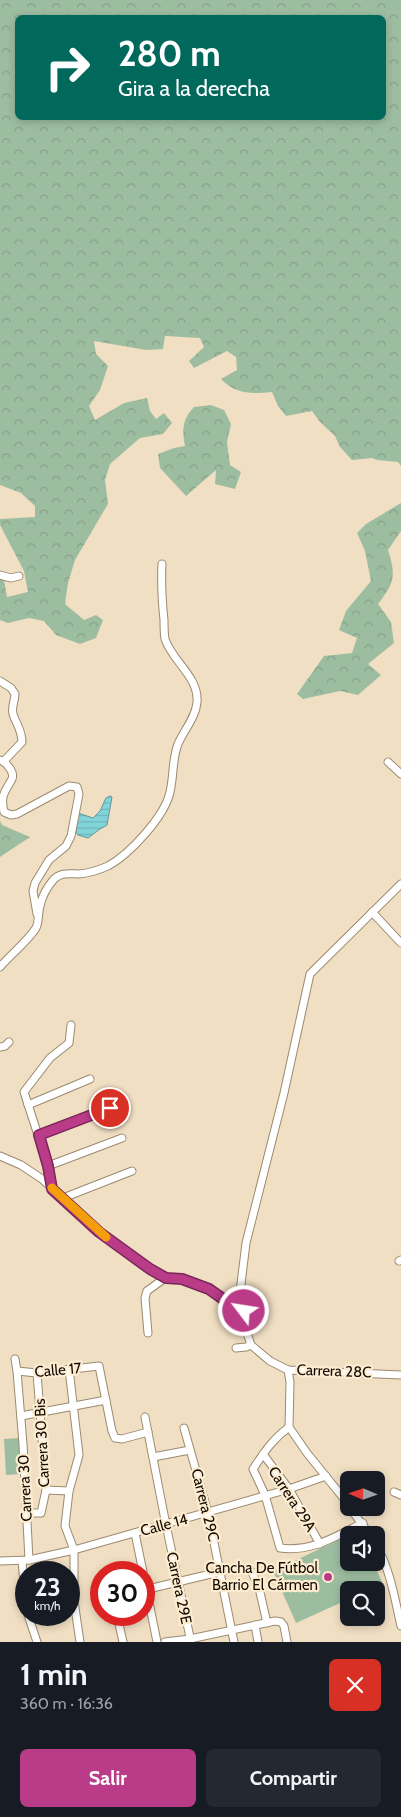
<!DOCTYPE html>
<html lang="es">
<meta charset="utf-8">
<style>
:root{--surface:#171b24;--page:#242831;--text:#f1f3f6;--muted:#9ea1a6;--accent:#ba3b88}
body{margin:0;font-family:Cabin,sans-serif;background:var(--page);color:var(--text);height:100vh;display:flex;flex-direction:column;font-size:19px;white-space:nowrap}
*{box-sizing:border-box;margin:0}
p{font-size:16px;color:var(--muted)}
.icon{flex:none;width:28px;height:28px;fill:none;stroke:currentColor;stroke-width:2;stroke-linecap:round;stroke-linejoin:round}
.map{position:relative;height:1642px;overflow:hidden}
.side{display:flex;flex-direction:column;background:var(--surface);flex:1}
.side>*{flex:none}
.top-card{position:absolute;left:15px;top:15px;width:371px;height:105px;border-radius:8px;box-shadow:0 2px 8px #0003;background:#00695c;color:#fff;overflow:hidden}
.needle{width:32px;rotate:272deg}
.buttons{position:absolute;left:340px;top:1471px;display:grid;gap:10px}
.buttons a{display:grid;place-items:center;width:45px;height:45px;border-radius:8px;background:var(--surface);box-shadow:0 2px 8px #0003;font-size:25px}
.speed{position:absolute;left:15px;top:1561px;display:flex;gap:10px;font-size:25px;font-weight:700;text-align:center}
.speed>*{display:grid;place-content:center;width:65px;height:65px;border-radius:50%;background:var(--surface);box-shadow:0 2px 8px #0003;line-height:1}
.speed small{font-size:12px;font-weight:400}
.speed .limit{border:8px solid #d22;background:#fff;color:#111}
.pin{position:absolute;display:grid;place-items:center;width:42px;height:42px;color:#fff;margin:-21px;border:2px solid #fff;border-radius:50%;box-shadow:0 1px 5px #0007}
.me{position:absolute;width:55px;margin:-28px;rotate:301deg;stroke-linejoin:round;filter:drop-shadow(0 0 4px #0008)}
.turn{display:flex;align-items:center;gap:18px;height:105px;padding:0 20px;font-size:22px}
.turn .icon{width:65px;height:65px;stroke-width:2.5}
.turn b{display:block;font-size:35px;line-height:42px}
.round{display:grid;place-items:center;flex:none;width:52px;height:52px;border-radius:8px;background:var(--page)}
.headline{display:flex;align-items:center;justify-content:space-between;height:85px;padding:0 20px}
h1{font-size:30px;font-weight:700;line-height:38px}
.primary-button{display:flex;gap:10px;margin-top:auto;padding:10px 20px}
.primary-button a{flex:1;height:58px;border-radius:8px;background:var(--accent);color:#fff;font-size:20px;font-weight:700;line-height:58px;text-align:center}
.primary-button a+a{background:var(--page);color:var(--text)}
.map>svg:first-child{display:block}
.forest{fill:url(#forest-crowns);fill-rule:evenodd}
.pitch{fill:#9dbda1}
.water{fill:url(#water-rules);stroke:#61989a}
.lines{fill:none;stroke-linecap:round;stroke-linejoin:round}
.street-casing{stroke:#9a8a70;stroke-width:9}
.street{stroke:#fff;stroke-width:7}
.route-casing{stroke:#792658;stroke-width:12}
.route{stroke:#ba3b88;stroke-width:9}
.slow{stroke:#f59e0b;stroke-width:9}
.poi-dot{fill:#ba3b88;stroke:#feecd0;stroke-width:2}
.labels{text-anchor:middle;stroke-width:4.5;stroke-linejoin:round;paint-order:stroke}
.street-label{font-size:15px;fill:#110b03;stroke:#feecd0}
.poi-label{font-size:15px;fill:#110b03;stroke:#feecd0;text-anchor:end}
</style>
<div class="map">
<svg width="401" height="1642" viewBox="0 0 401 1642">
<defs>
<pattern id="forest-crowns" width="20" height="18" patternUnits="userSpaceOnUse" patternTransform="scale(1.25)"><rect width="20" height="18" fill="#9dbda1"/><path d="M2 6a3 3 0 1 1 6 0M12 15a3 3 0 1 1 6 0" fill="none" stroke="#86a189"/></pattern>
<pattern id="water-rules" width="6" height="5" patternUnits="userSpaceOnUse" patternTransform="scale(1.25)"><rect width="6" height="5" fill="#83d4da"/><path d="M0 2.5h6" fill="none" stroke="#70b5b9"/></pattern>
</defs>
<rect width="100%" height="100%" fill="#f1dfc3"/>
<g class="forest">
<path d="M 0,0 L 401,0 L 401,466 L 398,462 L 377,460 L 372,458 L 352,460 L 340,447 L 335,436 L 320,422 L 312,411 L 286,416 L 278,406 L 272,392 C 251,394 235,394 221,379 L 237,370 L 236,357 L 227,351 L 194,368 L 189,361 L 204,347 L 200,338 L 165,336 L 163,349 L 146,350 L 94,341 L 96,354 L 108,366 L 100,390 L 89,406 L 95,420 L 124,403 L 147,398 L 150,411 L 156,419 L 164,413 L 172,423 L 163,434 L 140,438 L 110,464 L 105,480 L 108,504 L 75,560 L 68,583 L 65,604 L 84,620 L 96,615 L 103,620 L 96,638 L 80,644 L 56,635 L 44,621 L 29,618 L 8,623 L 0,620 L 0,575 L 4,580 L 7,597 L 28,592 L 24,571 L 0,525 L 0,519 L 35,517 L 35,506 L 21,493 L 0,485 ZM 18,18 L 384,18 L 384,118 L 18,118 Z"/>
<path d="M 211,405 L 224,410 L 231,424 L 227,442 L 230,465 L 241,472 L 235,489 L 215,484 L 216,470 L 186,496 L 160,468 L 158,454 L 174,448 L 185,446 C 182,430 182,420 194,407 Z"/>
<path d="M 401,503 L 401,531 L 388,550 C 396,576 395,582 378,604 L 391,622 L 394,643 L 368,664 L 381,675 L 358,695 L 340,691 L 303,699 L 297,694 L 324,656 L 352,653 L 357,638 L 339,630 L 346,611 L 371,581 L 365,551 L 357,533 L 366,524 Z"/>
<path d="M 0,821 L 2,825 L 30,837 L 0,857 Z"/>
</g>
<g class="pitch">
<path d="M 20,1438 L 22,1474 L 6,1475 L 4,1439 Z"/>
<path d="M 349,1535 L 349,1562 L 373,1563 L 383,1584 L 369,1590 L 349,1590 L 349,1599 L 296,1623 L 273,1571 Z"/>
</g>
<path class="water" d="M 110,796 L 112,797 L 107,825 L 100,829 L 88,838 L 78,835 L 76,832 L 78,813 L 93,818 L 100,811 L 106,798 Z"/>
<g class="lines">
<g class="street-casing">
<g id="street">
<path d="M 0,575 L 11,578 L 19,576"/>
<path d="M 0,681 L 11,688 L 15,694 C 15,701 11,707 13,714 C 16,724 22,730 22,742 L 4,761"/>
<path d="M 0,760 C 6,762 15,772 12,779 C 5,792 0,795 4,812 L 11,815 L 17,814 L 69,786 L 77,787 L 79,794 L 71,836 L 66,846 L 49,860 L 35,883 L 33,891 L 37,914"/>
<path d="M 388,762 L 401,774"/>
<path d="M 401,884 L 310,974 L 284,1093 L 246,1243 L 240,1292 L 248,1336 L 251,1345 L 270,1361 L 288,1370 L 401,1375"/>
<path d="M 372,912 L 401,943"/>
<path d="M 0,967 C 11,954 27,942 36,928 C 39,922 38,913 40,906 C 42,896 48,886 54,879 C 62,872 70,874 79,874 C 89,873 99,870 108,866 C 130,854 165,816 170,792 C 174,775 172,759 178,744 C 184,730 196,717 197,702 C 199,677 172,661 165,639 C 164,633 164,627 164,620 C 162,601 161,583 162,564"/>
<path d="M 0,1047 L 5,1046 L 9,1042"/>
<path d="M 28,1105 L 90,1079"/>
<path d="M 39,1135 L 110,1108"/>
<path d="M 0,1156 L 21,1165 L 42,1179 L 99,1232 L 149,1269 L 165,1278 L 182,1279 L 209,1289 L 233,1306 L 244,1311"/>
<path d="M 48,1166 L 122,1138"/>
<path d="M 52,1188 L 48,1166 L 24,1092 L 50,1058 L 69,1043 L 71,1025"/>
<path d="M 63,1198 L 132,1171"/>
<path d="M 399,1261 L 401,1260"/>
<path d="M 148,1333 L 145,1298 L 147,1291 L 165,1278"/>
<path d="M 236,1348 L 246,1347 L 251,1345"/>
<path d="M 15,1359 L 17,1371 L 23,1444 L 29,1560"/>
<path d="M 69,1369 L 79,1455 L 69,1491 L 65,1526 L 74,1550 L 74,1601 L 80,1642"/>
<path d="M 288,1370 L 290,1382 L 289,1427 L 307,1453 L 349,1505"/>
<path d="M 17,1371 L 37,1373 L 99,1366 L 112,1431 L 115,1438 L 122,1439 L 148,1432"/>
<path d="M 21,1416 L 106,1400"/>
<path d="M 145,1417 L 166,1525 L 191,1642"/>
<path d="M 289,1427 C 272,1440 265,1451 253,1469 L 265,1495 L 280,1548 C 313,1552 334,1537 363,1523"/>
<path d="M 184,1428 L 208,1513 L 234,1642"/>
<path d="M 263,1454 L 289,1489 L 320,1544"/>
<path d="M 153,1457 L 190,1450"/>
<path d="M 46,1490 L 69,1491"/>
<path d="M 394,1492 L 401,1495"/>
<path d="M 350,1508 L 370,1535"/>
<path d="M 27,1513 L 41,1513 L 46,1490 L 37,1373"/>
<path d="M 135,1533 L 143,1572"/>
<path d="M 376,1545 C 390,1568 395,1600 401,1626"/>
<path d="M 0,1561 L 29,1560 L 74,1550 L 289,1489 L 326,1476"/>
<path d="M 22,1561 L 26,1605"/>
<path d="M 144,1577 L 157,1642"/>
<path d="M 144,1590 L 240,1567 L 252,1572 L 259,1588 L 267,1623"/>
<path d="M 28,1615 L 37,1642"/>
<path d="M 117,1615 L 123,1642"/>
<path d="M 255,1625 L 258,1642"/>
<path d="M 165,1642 L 190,1639 L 275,1621 L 281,1622 L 284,1626 L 287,1642"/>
</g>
</g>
<use href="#street" class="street"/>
</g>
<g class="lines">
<g class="route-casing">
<path id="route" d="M 110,1108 L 39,1135 L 48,1166 L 52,1189 L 99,1232 L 150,1269 L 166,1278 L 182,1279 L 209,1289 L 233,1306 L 244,1311"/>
</g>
<use href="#route" class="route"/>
<path class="slow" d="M 52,1188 L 106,1237"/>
</g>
<circle class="poi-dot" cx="328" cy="1577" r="5"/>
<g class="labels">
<g class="street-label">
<text transform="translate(58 1370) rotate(-5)" y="5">Calle 17</text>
<text transform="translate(334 1371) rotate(2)" y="5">Carrera 28C</text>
<text transform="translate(42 1443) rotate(-93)" y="5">Carrera 30 Bis</text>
<text transform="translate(25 1488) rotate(-93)" y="5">Carrera 30</text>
<text transform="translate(292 1499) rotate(57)" y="5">Carrera 29A</text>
<text transform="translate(205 1505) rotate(76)" y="5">Carrera 29C</text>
<text transform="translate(164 1525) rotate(-15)" y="5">Calle 14</text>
<text transform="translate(179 1588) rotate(78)" y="5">Carrera 29E</text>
</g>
<g class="poi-label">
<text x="318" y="1573">Cancha De Fútbol<tspan x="318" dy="17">Barrio El Cármen</tspan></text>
</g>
</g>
</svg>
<div class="buttons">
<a><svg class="needle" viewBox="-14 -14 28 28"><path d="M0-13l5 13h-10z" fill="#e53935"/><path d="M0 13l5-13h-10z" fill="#9ea1a6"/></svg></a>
<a><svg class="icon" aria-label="sound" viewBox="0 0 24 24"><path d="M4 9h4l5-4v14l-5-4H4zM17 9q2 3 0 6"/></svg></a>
<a><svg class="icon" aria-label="search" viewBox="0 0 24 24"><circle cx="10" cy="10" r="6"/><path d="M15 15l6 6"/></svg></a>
</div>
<div class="speed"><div>23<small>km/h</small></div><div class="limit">30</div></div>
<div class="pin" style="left:110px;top:1108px;background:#d93025"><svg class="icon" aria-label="arrive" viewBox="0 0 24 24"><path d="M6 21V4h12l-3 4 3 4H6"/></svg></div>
<svg class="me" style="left:244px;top:1311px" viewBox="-20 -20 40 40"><circle r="17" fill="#ba3b88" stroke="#fff" stroke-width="3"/><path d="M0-11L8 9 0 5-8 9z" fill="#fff"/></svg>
<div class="top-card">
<div class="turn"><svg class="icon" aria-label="right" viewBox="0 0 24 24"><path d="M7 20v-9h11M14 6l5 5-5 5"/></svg><div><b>280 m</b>Gira a la derecha</div></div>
</div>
</div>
<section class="side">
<div class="headline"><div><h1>1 min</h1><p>360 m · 16:36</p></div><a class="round" style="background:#d93025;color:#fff"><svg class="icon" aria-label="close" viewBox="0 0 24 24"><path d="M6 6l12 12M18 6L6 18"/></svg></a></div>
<div class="primary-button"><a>Salir</a><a>Compartir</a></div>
</section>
